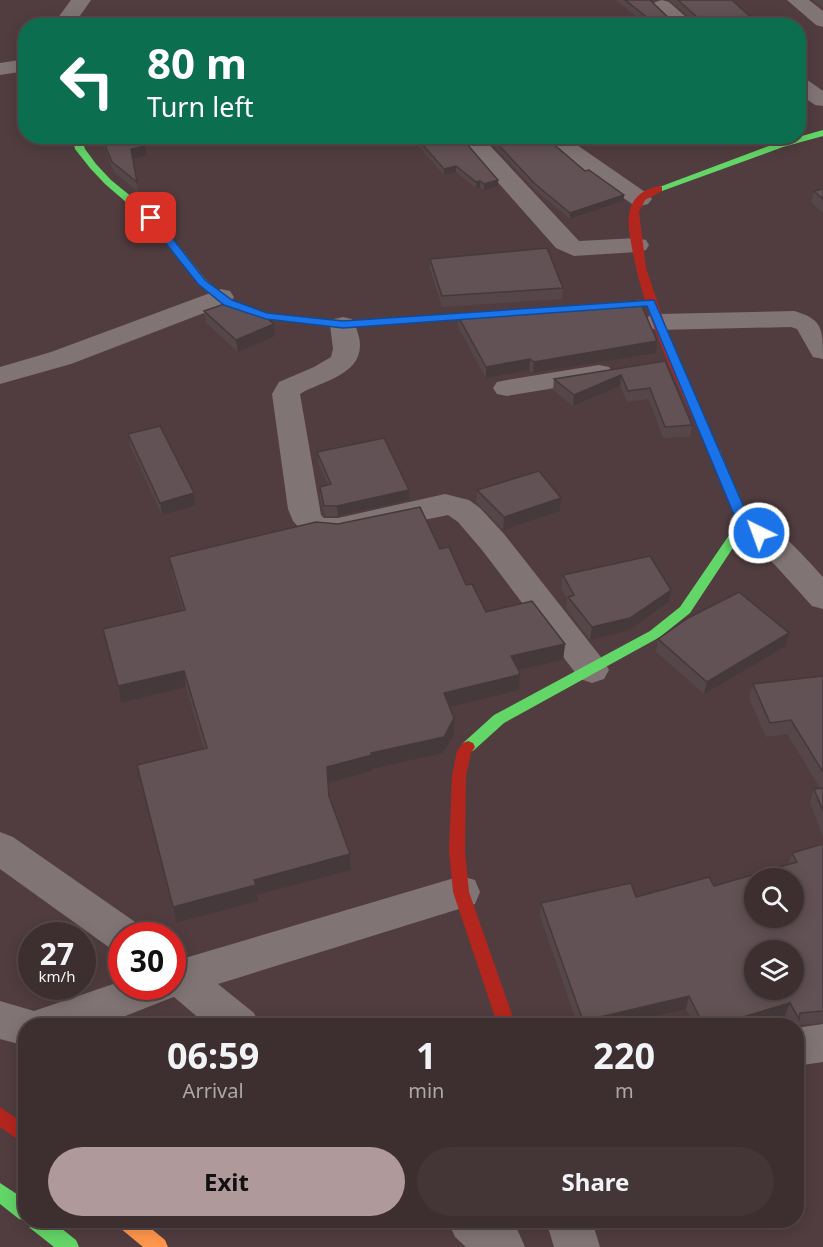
<!DOCTYPE html>
<style>
:root{--surface:#3d2e2f;--page:#443637;--text:#f1f3f6;--muted:#ada8aa;--line:#564a4b;--accent:#af999b}
body{margin:0;font-family:"Noto Sans",sans-serif;background:var(--page);color:var(--text);height:100vh;display:flex;flex-direction:column;font-size:22px;white-space:nowrap}
*{box-sizing:border-box;margin:0}
p{font-size:20px;color:var(--muted)}
.icon{flex:none;width:33px;height:33px;fill:none;stroke:currentColor;stroke-width:2;stroke-linecap:round;stroke-linejoin:round}
.map{position:relative;flex:1;overflow:hidden}
.panel{position:absolute;left:18px;top:1018px;width:786px;height:210px;display:flex;flex-direction:column;background:var(--surface);border-radius:24px;box-shadow:0 3px 15px #0003,0 0 0 2px var(--line)}
.panel>*{flex:none}
.hud{position:absolute;left:18px;top:18px;width:788px;height:126px;border-radius:24px;box-shadow:0 3px 15px #0003,0 0 0 2px var(--line);background:#0b6e4f;color:#fff;overflow:hidden}
.controls{position:absolute;left:744px;top:868px;display:grid;gap:12px}
.controls a{display:grid;place-items:center;width:60px;height:60px;border-radius:50%;background:var(--surface);box-shadow:0 3px 15px #0003,0 0 0 2px var(--line);font-size:30px}
.speed{position:absolute;left:18px;top:922px;display:flex;gap:12px;font-size:30px;font-weight:700;text-align:center}
.speed>*{display:grid;place-content:center;width:78px;height:78px;border-radius:50%;background:var(--surface);box-shadow:0 3px 15px #0003,0 0 0 2px var(--line);line-height:1}
.speed small{font-size:15px;font-weight:400}
.speed .limit{border:9px solid #d22;background:#fff;color:#111}
.pin{position:absolute;display:grid;place-items:center;width:51px;height:51px;color:#fff;margin:-26px;border-radius:12px;box-shadow:0 3px 9px #0006}
.me{position:absolute;width:66px;margin:-33px;rotate:318deg;stroke-linejoin:round;filter:drop-shadow(0 0 4px #0008)}
.turn{display:flex;align-items:center;gap:21px;height:126px;padding:0 30px;font-size:27px}
.turn .icon{width:78px;height:78px;stroke-width:2.5}
.turn b{display:block;font-size:42px;line-height:51px}
.eta{display:flex;justify-content:space-evenly;align-items:center;height:102px;text-align:center}
.eta b{font-size:36px;font-weight:700;line-height:42px}
.action{display:flex;gap:12px;margin-top:auto;padding:12px 30px}
.action a{flex:1;height:69px;border-radius:36px;background:var(--accent);color:#111;font-size:24px;font-weight:700;line-height:69px;text-align:center}
.action a+a{background:var(--page);color:var(--text)}
.map>svg:first-child{display:block}
.lines{fill:none;stroke-linecap:round;stroke-linejoin:round}
.street{fill:#817475;fill-rule:evenodd}
.fast{fill:#63d668;fill-rule:evenodd}
.slow{fill:#ff974d;fill-rule:evenodd}
.jam{fill:#b3261e;fill-rule:evenodd}
.wall{fill:#544649}
.shaded-wall{fill:#45393c}
.building{fill:#625155;stroke:#45393c;stroke-width:1.5;fill-rule:evenodd}
.route{fill:#1a73e8;stroke:#114b97;stroke-width:1.5}
</style>
<div class="map">
<svg width="823" height="1247" viewBox="0 0 823 1247">
<rect width="100%" height="100%" fill="#513d3f"/>
<g class="lines">
<g class="street">
<path d="M 71,0 L 91,0 L 73,26 L 52,26 Z"/>
<path d="M 662,0 L 669,2 L 696,26 L 673,26 L 652,6 L 655,2 Z"/>
<path d="M 787,0 L 809,0 L 823,11 L 823,27 L 816,25 Z"/>
<path d="M 26,59 L 26,71 L 0,75 L 0,63 Z"/>
<path d="M 798,78 L 806,79 L 823,91 L 823,106 L 815,105 L 798,93 Z"/>
<path d="M 457,136 L 481,136 L 579,241 L 637,238 L 646,240 L 649,245 L 646,250 L 637,252 L 574,256 L 556,248 Z"/>
<path d="M 537,136 L 564,136 L 648,194 L 652,199 L 648,204 L 640,206 L 632,204 Z"/>
<path d="M 221,289 L 230,291 L 234,297 L 230,303 L 71,364 L 0,384 L 0,367 L 51,352 Z"/>
<path d="M 794,311 C 823,319 823,329 823,359 L 813,357 L 797,329 L 791,327 L 658,330 L 649,328 L 645,322 L 649,316 L 658,314 Z"/>
<path d="M 343,317 L 352,319 C 356,325 357,330 359,337 C 367,374 324,380 300,394 L 321,515 L 324,518 L 338,518 L 445,494 L 469,500 L 480,508 L 504,534 L 604,661 L 609,670 L 604,679 L 592,683 L 580,679 L 482,550 L 458,522 L 448,515 L 338,538 L 322,538 L 304,533 L 293,521 L 288,509 L 272,394 L 279,382 L 314,367 L 331,357 L 333,349 L 330,325 L 334,319 Z"/>
<path d="M 599,365 L 609,367 L 613,373 L 609,379 L 507,396 L 497,394 L 493,388 L 497,382 L 507,380 Z"/>
<path d="M 744,512 C 772,519 803,555 823,577 L 823,609 L 812,606 L 775,565 L 733,529 L 729,522 L 733,515 Z"/>
<path d="M 0,832 L 13,837 L 138,924 L 144,936 L 122,936 L 122,952 L 110,948 L 0,869 Z"/>
<path d="M 461,876 L 475,880 L 480,892 L 475,904 L 218,984 L 254,1013 L 260,1026 L 208,1026 L 174,997 L 171,998 L 100,1026 L 26,1026 L 26,1046 L 0,1039 L 0,1001 L 34,1011 L 122,981 L 122,987 L 172,987 L 172,953 L 185,958 Z"/>
<path d="M 823,1024 L 823,1062 L 796,1066 L 796,1028 Z"/>
<path d="M 448,1221 L 507,1221 L 518,1231 L 525,1247 L 466,1247 L 455,1237 Z"/>
<path d="M 546,1221 L 592,1221 L 600,1247 L 554,1247 Z"/>
</g>
<g class="fast">
<path d="M 823,130 L 823,136 L 783,147 L 662,191 L 654,189 L 777,143 Z"/>
<path d="M 72,136 L 81,136 L 85,149 L 96,164 L 111,180 L 155,216 L 206,280 L 232,301 L 268,313 L 343,322 L 650,300 L 655,303 L 650,306 L 343,328 L 262,318 L 224,305 L 198,284 L 147,220 L 105,184 L 90,168 L 75,149 Z"/>
<path d="M 714,447 L 720,451 L 750,522 L 690,613 L 660,637 L 504,723 L 473,751 L 463,751 L 461,747 L 463,743 L 494,715 L 650,631 L 680,607 L 738,522 L 708,451 Z"/>
<path d="M 0,1183 L 26,1200 L 27,1221 L 19,1219 L 0,1204 Z"/>
<path d="M 28,1221 L 52,1221 L 76,1240 L 79,1247 L 54,1247 L 30,1228 Z"/>
</g>
<path class="slow" d="M 118,1221 L 142,1221 L 165,1240 L 168,1247 L 143,1247 L 120,1228 Z"/>
<g class="jam">
<path d="M 659,186 L 662,187 L 662,191 L 645,200 L 639,212 L 646,268 L 673,348 L 720,451 L 714,455 L 708,451 C 678,385 645,320 632,248 C 630,236 626,219 631,207 C 635,194 647,189 659,186 Z"/>
<path d="M 468,741 L 473,743 L 475,747 L 471,753 L 466,776 L 465,851 L 469,892 L 516,1026 L 498,1026 L 453,892 L 449,851 L 452,776 L 457,751 L 463,743 Z"/>
<path d="M 0,1107 L 26,1125 L 26,1145 L 0,1127 Z"/>
</g>
</g>
<g class="wall">
<path d="M 616,0 L 654,0 L 653,3 L 672,21 L 694,21 L 669,0 L 732,0 L 756,22 L 755,26 L 648,26 Z"/>
<path d="M 813,0 L 823,0 L 823,8 Z"/>
<path d="M 99,136 L 143,136 L 147,156 L 132,158 L 138,192 L 114,172 Z"/>
<path d="M 410,136 L 460,136 L 498,180 L 498,186 L 484,190 L 480,187 L 476,188 L 456,172 L 444,175 Z"/>
<path d="M 485,136 L 544,136 L 585,171 L 624,195 L 623,201 L 570,219 L 535,190 Z"/>
<path d="M 823,189 L 823,213 L 811,202 L 814,191 Z"/>
<path d="M 430,259 L 563,288 L 562,299 L 442,307 L 430,269 Z"/>
<path d="M 588,309 L 656,353 L 533,373 L 529,370 L 486,378 L 458,327 L 458,316 Z"/>
<path d="M 204,311 L 275,336 L 238,352 L 206,323 Z"/>
<path d="M 665,361 L 692,425 L 690,437 L 663,438 L 649,399 L 627,402 L 620,386 L 573,406 L 553,390 L 554,379 Z"/>
<path d="M 128,434 L 195,506 L 162,515 L 130,446 Z"/>
<path d="M 317,452 L 409,490 L 409,500 L 338,516 L 325,516 L 320,497 L 320,487 L 328,485 L 318,462 Z"/>
<path d="M 477,490 L 561,498 L 560,511 L 503,530 L 476,502 Z"/>
<path d="M 440,549 L 486,612 L 565,644 L 563,660 L 519,670 L 520,673 L 519,690 L 516,691 L 450,708 L 454,718 L 454,735 L 443,753 L 372,769 L 372,771 L 328,783 L 329,797 L 350,854 L 351,870 L 257,895 L 258,901 L 176,923 L 137,765 L 204,749 L 186,687 L 121,703 L 103,629 L 183,611 L 172,574 L 169,557 Z"/>
<path d="M 563,575 L 669,602 L 628,631 L 590,640 L 566,609 L 567,599 L 561,588 Z"/>
<path d="M 658,639 L 786,646 L 704,694 L 656,652 Z"/>
<path d="M 823,676 L 823,837 L 810,803 L 814,789 L 820,788 L 787,734 L 766,737 L 749,698 L 753,684 Z"/>
<path d="M 823,844 L 823,1023 L 791,1026 L 785,1015 L 751,1026 L 694,1026 L 686,1009 L 613,1026 L 578,1026 L 540,916 L 541,903 L 636,897 L 714,886 L 788,865 L 792,853 Z"/>
</g>
<g class="shaded-wall">
<path d="M 756,22 L 755,26 L 729,26 Z"/>
<path d="M 145,146 L 147,156 L 132,159 L 131,149 Z"/>
<path d="M 456,166 L 456,172 L 444,175 L 444,169 Z"/>
<path d="M 498,180 L 498,186 L 484,190 L 484,184 Z"/>
<path d="M 480,181 L 480,187 L 476,188 L 476,182 Z"/>
<path d="M 624,195 L 623,201 L 570,219 L 570,213 Z"/>
<path d="M 274,324 L 275,336 L 238,352 L 236,340 Z"/>
<path d="M 657,341 L 656,353 L 533,373 L 534,362 Z"/>
<path d="M 530,359 L 529,370 L 486,378 L 486,367 Z"/>
<path d="M 621,375 L 620,386 L 573,406 L 574,395 Z"/>
<path d="M 409,490 L 409,500 L 338,516 L 337,506 Z"/>
<path d="M 194,493 L 195,506 L 162,515 L 160,503 Z"/>
<path d="M 561,498 L 560,511 L 503,530 L 504,517 Z"/>
<path d="M 671,590 L 669,602 L 628,631 L 590,640 L 592,627 Z"/>
<path d="M 789,633 L 786,646 L 704,694 L 707,682 Z"/>
<path d="M 565,644 L 563,660 L 510,672 L 511,656 Z"/>
<path d="M 184,671 L 186,687 L 121,703 L 118,686 Z"/>
<path d="M 520,673 L 519,690 L 516,691 L 444,709 L 444,693 Z"/>
<path d="M 454,718 L 454,735 L 443,753 L 372,769 L 372,771 L 328,783 L 327,767 L 371,753 Z"/>
<path d="M 350,854 L 351,870 L 257,895 L 258,901 L 176,923 L 173,907 L 254,880 Z"/>
<path d="M 689,996 L 686,1009 L 613,1026 L 582,1026 L 583,1021 Z"/>
<path d="M 790,1003 L 785,1015 L 751,1026 L 713,1026 Z"/>
</g>
<g class="building">
<path d="M 625,0 L 652,0 L 651,1 L 672,21 L 699,21 L 698,18 L 678,0 L 732,0 L 756,22 L 729,26 L 658,26 Z"/>
<path d="M 101,136 L 143,136 L 145,146 L 131,149 L 137,182 L 112,162 Z"/>
<path d="M 415,136 L 460,136 L 498,180 L 484,184 L 480,181 L 476,182 L 456,166 L 444,169 Z"/>
<path d="M 490,136 L 544,136 L 585,171 L 589,170 L 624,195 L 570,213 L 535,184 Z"/>
<path d="M 823,189 L 823,199 L 814,191 Z"/>
<path d="M 547,248 L 563,288 L 442,296 L 430,259 Z"/>
<path d="M 227,303 L 260,313 L 274,324 L 236,340 L 204,311 Z"/>
<path d="M 641,304 L 657,341 L 534,362 L 530,359 L 486,367 L 458,316 L 586,307 L 588,309 Z"/>
<path d="M 665,361 L 692,425 L 665,427 L 650,388 L 628,391 L 621,375 L 574,395 L 554,379 Z"/>
<path d="M 160,426 L 194,493 L 160,503 L 128,434 Z"/>
<path d="M 384,438 L 409,490 L 337,506 L 324,506 L 320,487 L 331,484 L 317,452 Z"/>
<path d="M 539,471 L 561,498 L 504,517 L 477,490 Z"/>
<path d="M 420,507 L 440,549 L 449,547 L 466,585 L 472,584 L 486,612 L 532,601 L 565,644 L 511,656 L 520,673 L 518,675 L 444,693 L 454,718 L 444,737 L 371,753 L 372,755 L 327,767 L 329,796 L 350,854 L 254,880 L 256,885 L 173,907 L 137,765 L 207,748 L 184,671 L 118,686 L 103,629 L 185,610 L 169,557 L 316,522 L 338,524 Z"/>
<path d="M 650,556 L 671,590 L 630,618 L 592,627 L 568,597 L 574,595 L 563,575 Z"/>
<path d="M 739,592 L 789,633 L 707,682 L 658,639 L 688,618 Z"/>
<path d="M 823,676 L 823,772 L 791,720 L 770,723 L 753,684 Z"/>
<path d="M 823,788 L 823,811 L 814,789 Z"/>
<path d="M 823,844 L 823,1011 L 800,1013 L 799,1019 L 790,1003 L 713,1026 L 704,1026 L 689,996 L 583,1021 L 541,903 L 631,883 L 636,897 L 709,877 L 714,886 L 797,862 L 792,853 ZM 754,879 L 794,879 L 794,918 L 754,918 ZM 754,951 L 794,951 L 794,990 L 754,990 Z"/>
</g>
<path class="route" d="M 151,215 L 155,216 L 205,280 L 232,300 L 267,313 L 343,321 L 654,300 L 749,519 L 765,533 L 759,537 L 737,522 L 647,306 L 343,328 L 266,319 L 224,305 L 198,284 L 146,218 Z"/>
</svg>
<div class="controls">
<a><svg class="icon" aria-label="search" viewBox="0 0 24 24"><circle cx="10" cy="10" r="6"/><path d="M15 15l6 6"/></svg></a>
<a><svg class="icon" aria-label="layers" viewBox="0 0 24 24"><path d="M12 4l9 5-9 5-9-5zM3 14l9 5 9-5"/></svg></a>
</div>
<div class="speed"><div>27<small>km/h</small></div><div class="limit">30</div></div>
<div class="pin" style="left:151px;top:218px;background:#d93025"><svg class="icon" aria-label="arrive" viewBox="0 0 24 24"><path d="M6 21V4h12l-3 4 3 4H6"/></svg></div>
<svg class="me" style="left:759px;top:533px" viewBox="-20 -20 40 40"><circle r="17" fill="#1a73e8" stroke="#fff" stroke-width="3"/><path d="M0-11L8 9 0 5-8 9z" fill="#fff"/></svg>
<div class="hud">
<div class="turn"><svg class="icon" aria-label="left" viewBox="0 0 24 24"><path d="M17 20v-9H6M10 6l-5 5 5 5"/></svg><div><b>80 m</b>Turn left</div></div>
</div>
<section class="panel">
<div class="eta">
<div><b>06:59</b><p>Arrival</p></div>
<div><b>1</b><p>min</p></div>
<div><b>220</b><p>m</p></div>
</div>
<div class="action"><a>Exit</a><a>Share</a></div>
</section>
</div>
